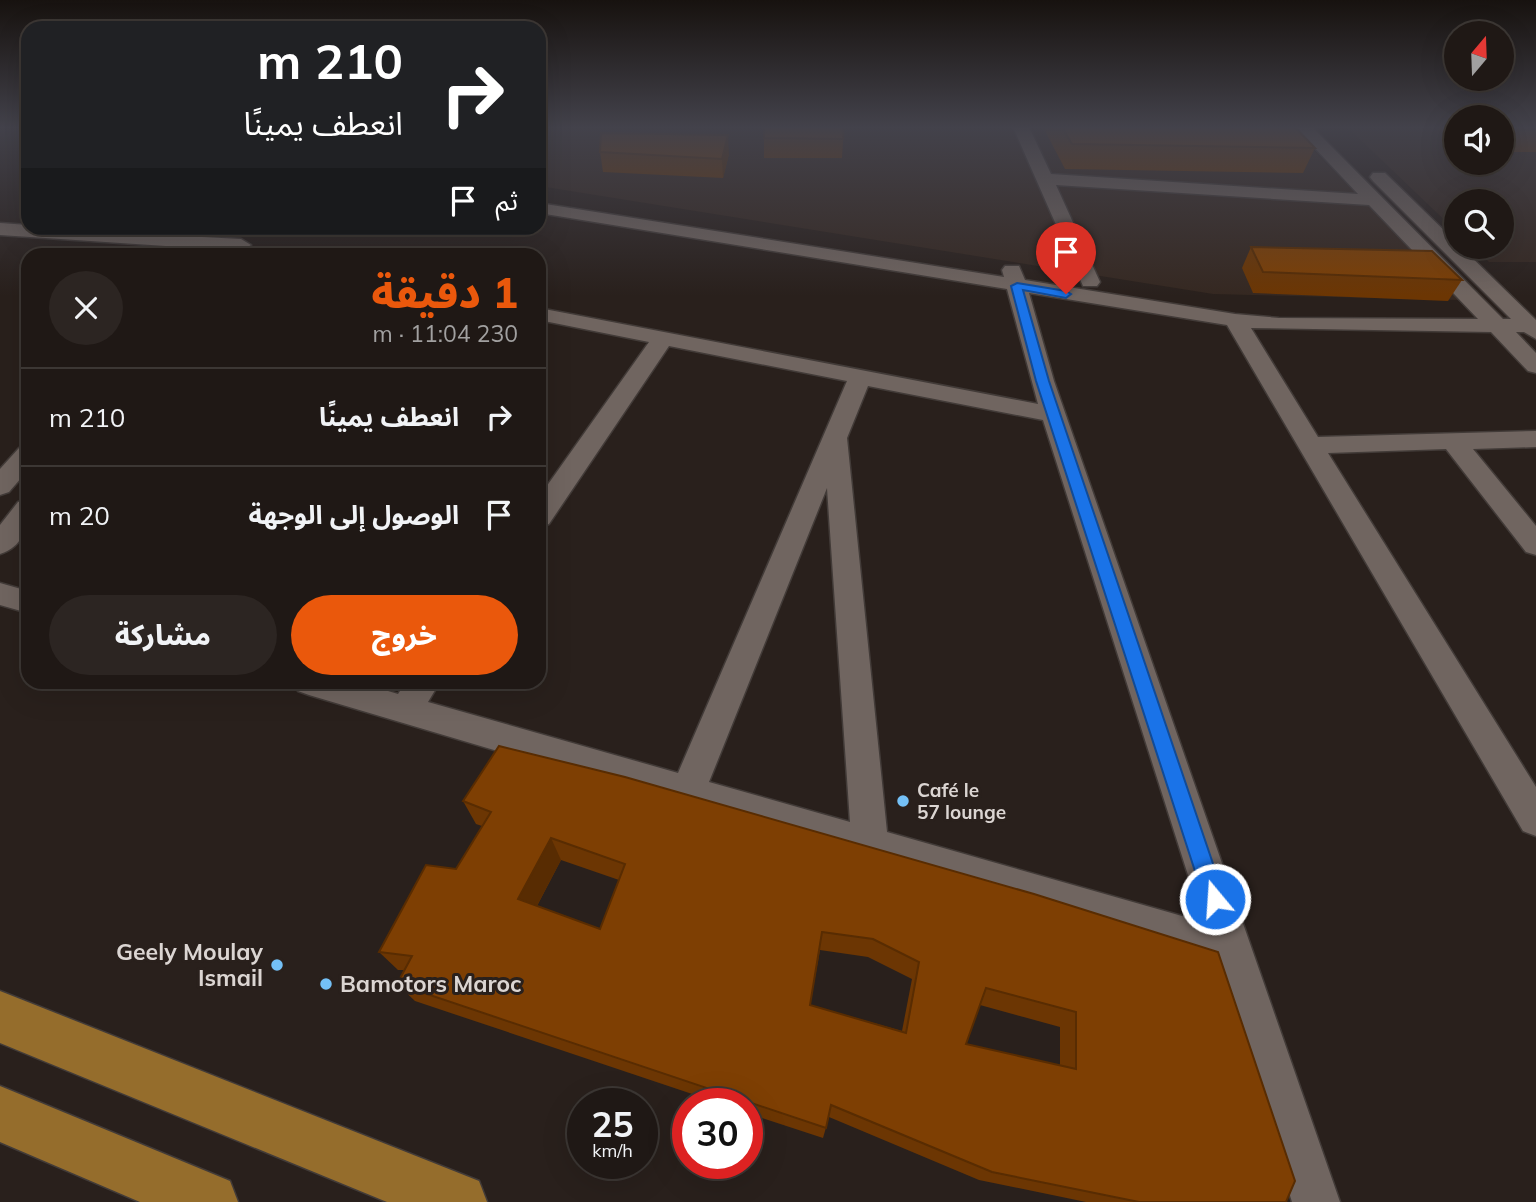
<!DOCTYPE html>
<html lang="ar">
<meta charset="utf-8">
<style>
:root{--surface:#1f1815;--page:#2c2522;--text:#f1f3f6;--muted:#a1a0a0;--line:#3c3734;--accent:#ea580c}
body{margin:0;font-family:Mulish,"Noto Sans Arabic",sans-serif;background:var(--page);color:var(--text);direction:rtl;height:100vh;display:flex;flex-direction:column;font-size:26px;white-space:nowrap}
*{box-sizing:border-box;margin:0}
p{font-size:23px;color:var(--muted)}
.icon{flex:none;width:38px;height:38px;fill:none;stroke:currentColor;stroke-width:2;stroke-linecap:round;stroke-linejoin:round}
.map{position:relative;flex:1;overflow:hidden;direction:ltr}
.panel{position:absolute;left:21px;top:248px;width:525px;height:441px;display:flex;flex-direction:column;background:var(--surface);border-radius:21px;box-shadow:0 7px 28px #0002,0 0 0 2px var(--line);direction:rtl}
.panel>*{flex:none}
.guide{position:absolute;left:21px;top:21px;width:525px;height:214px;border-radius:21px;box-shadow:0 7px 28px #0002,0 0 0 2px var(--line);direction:rtl;background:#202124;color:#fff;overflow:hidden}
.needle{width:46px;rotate:19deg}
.fabs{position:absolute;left:1444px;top:21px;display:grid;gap:14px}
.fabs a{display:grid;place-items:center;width:70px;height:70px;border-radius:50%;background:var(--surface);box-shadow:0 7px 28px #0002,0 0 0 2px var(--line);font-size:35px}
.speed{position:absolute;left:567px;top:1088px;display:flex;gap:14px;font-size:35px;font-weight:700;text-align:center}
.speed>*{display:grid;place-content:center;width:91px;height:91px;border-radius:50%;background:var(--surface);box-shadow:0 7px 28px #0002,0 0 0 2px var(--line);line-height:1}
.speed small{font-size:18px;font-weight:400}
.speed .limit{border:10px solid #d22;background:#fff;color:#111}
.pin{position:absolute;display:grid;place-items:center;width:60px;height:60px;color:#fff;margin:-72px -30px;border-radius:50% 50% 50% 0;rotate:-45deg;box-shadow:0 0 7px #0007}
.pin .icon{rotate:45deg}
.me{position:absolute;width:77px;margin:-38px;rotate:342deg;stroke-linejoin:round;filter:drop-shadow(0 0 5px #0008)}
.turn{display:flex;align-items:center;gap:24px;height:147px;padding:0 28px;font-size:32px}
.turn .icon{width:91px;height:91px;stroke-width:2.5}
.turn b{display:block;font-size:49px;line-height:60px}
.then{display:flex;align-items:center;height:66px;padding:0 28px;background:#0003;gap:14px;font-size:26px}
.round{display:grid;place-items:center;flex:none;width:74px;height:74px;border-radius:37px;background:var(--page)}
.head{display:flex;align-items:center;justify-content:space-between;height:119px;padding:0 28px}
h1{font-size:42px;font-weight:800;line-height:52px;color:var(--accent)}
.action{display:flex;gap:14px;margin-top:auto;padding:14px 28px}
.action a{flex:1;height:80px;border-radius:42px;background:var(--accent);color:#fff;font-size:28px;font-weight:800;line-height:80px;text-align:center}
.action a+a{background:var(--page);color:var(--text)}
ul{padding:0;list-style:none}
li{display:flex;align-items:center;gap:21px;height:98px;padding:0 28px;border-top:2px solid var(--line)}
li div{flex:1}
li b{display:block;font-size:26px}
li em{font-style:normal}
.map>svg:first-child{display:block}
.built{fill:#352821}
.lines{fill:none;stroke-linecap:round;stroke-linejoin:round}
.minor-casing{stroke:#423b38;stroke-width:3}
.major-casing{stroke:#423b38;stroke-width:3}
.minor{fill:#706560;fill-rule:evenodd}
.major{fill:#956d2c;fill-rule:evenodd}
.wall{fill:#6c3603;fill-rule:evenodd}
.shaded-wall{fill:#582c02}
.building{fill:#7e3f03;stroke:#582c02;stroke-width:2;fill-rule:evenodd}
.route{fill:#1a73e8;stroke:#114b97;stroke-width:2}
.poi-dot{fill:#74c0f6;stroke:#29201c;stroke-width:2.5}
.labels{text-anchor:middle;stroke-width:6;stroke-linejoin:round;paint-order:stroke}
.poi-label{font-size:19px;font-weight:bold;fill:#dbd5d2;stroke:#29201c;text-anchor:start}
.near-poi-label{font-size:23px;font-weight:bold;fill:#dbd5d2;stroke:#29201c;text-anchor:end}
</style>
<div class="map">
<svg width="1536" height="1202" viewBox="0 0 1536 1202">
<rect width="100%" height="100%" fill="#29201c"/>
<g class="built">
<path d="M 539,127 L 1291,127 L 1460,300 L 1213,294 L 539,186 Z"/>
<path d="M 1347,127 L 1456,127 L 1456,163 L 1502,163 L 1502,127 L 1536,127 L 1536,262 L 1489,262 L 1472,247 L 1502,247 L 1502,201 L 1456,201 L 1456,231 Z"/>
</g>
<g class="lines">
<g class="minor-casing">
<g id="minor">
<path d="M 1013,127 L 1029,127 L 1051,174 L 1358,194 L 1295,127 L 1312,127 L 1503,319 L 1511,319 L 1373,181 L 1370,177 L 1373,173 L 1385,173 L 1456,242 L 1456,247 L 1461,247 L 1536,320 L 1536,339 L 1524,332 L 1516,332 L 1536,353 L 1536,373 L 1528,371 L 1491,332 L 1251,328 L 1318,437 L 1536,431 L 1536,447 L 1473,449 L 1536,526 L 1536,555 L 1526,552 L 1446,449 L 1328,453 L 1536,787 L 1536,836 L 1523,831 L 1227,325 L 1029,293 L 1054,381 L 1340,1202 L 1292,1202 L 1217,965 L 309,695 L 298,691 L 293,682 L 358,682 L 398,694 L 406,682 L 440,682 L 428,702 L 678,773 L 847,381 L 669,346 L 549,524 L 539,527 L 539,497 L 649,342 L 539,320 L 539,308 L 1038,404 L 1007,289 L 539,213 L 539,203 L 1004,277 L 1002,270 L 1005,266 L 1019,266 L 1025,280 L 1235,314 L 1279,318 L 1478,319 L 1369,205 L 1056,185 L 1100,282 L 1097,286 L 1083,286 ZM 868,386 L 1043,420 L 1203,922 L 887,832 L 847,438 ZM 827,488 L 850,822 L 709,782 Z"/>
<path d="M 0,223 L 28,225 L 28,228 L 241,239 L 251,245 L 241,251 L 0,235 Z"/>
<path d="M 28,446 L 28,470 L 9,492 L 0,495 L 0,469 L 19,448 Z"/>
<path d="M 28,500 C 28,522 26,546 0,554 L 0,525 L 18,502 Z"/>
<path d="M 0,583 L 28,591 L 28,613 L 0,605 Z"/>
</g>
</g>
<g class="major-casing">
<g id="major">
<path d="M 0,991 L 479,1181 L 487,1202 L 387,1202 L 0,1043 Z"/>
<path d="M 0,1086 L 230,1181 L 238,1202 L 140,1202 L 0,1142 Z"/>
</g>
</g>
<use href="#minor" class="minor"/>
<use href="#major" class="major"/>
</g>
<g class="wall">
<path d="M 764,127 L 844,127 L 842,158 L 764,158 Z"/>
<path d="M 1043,127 L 1295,127 L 1315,148 L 1303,173 L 1065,169 Z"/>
<path d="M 1436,127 L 1456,127 L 1456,144 Z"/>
<rect x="1502" y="127" width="34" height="25"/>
<path d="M 600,152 L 729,154 L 723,178 L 603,172 Z"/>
<path d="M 1251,247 L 1462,280 L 1448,301 L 1253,293 L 1242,268 Z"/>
<path d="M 463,801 L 1034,894 L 1286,1202 L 1086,1202 L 979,1180 L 829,1117 L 823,1138 L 747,1113 L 747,1104 L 722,1104 L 415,1001 L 397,984 L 404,970 L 398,970 L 379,952 L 456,869 L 482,826 L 476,824 ZM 561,860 L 619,880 L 600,929 L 537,906 ZM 820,950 L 868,957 L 912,979 L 902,1031 L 810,1005 ZM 980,1005 L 1060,1027 L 1060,1065 L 966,1044 Z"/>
</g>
<g class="shaded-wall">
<path d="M 728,135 L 729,154 L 723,178 L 722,159 Z"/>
<path d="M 551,838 L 561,860 L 530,919 L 518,899 Z"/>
</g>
<g class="building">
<path d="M 764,127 L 844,127 L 843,139 L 764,138 Z"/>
<path d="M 1062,127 L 1295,127 L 1315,148 L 1072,144 Z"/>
<path d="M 1502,127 L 1536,127 L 1536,129 L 1502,128 Z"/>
<path d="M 601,133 L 728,135 L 722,159 L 600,152 Z"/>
<path d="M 1251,247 L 1432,251 L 1462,280 L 1263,272 Z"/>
<path d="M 499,746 L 625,777 L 1034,894 L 1218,952 L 1295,1181 L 1286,1202 L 1139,1202 L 992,1172 L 831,1105 L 826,1128 L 397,984 L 412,956 L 379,952 L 426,865 L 456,869 L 491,812 L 463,801 ZM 551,838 L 625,864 L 600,929 L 518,899 ZM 822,932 L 873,939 L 919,962 L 906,1033 L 810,1005 ZM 986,988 L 1076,1012 L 1076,1069 L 966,1044 Z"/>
</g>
<linearGradient id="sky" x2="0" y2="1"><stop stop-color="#17120f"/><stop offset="0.43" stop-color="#43424b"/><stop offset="1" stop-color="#43424b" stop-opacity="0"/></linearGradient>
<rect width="1536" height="296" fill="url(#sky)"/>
<path class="route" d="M 1017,283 L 1066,291 L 1071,294 L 1066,298 L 1023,290 L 1049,381 L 1225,899 L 1222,906 L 1215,909 L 1207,906 L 1204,899 L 1036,381 L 1011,286 Z"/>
<g class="poi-dot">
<circle cx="903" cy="801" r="7"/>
<circle cx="277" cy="965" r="7"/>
<circle cx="326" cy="984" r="7"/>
</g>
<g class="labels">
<g class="poi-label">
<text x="917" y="797">Café le<tspan x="917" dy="22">57 lounge</tspan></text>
</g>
<g class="near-poi-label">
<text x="263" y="960">Geely Moulay<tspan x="263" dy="26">Ismail</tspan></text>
<text x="340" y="992" text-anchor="start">Bamotors Maroc</text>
</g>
</g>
</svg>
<div class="fabs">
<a><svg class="needle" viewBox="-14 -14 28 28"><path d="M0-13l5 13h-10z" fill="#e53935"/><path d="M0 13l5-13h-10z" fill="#a1a0a0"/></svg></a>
<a><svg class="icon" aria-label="sound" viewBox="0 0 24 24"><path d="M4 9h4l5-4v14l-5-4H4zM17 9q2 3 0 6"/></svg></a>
<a><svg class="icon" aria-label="search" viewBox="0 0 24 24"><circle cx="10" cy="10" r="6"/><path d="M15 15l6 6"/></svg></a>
</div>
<div class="speed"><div>25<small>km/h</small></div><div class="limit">30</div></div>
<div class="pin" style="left:1066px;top:294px;background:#d93025"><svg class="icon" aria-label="arrive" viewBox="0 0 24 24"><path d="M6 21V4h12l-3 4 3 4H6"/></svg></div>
<svg class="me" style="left:1215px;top:899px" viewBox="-20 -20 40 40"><circle r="17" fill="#1a73e8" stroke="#fff" stroke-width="3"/><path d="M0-11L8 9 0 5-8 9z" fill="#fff"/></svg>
<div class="guide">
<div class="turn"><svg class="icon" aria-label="right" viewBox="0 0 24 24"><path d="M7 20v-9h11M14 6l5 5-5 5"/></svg><div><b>210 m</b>انعطف يمينًا</div></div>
<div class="then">ثم<svg class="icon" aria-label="arrive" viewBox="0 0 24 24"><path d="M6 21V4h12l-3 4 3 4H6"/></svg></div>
</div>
<section class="panel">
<div class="head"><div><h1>1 دقيقة</h1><p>230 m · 11:04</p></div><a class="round"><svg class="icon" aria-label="close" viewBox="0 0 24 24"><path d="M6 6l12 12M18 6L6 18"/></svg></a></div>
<ul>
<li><svg class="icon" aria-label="right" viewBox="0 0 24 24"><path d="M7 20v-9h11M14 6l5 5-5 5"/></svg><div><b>انعطف يمينًا</b></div><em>210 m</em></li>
<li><svg class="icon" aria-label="arrive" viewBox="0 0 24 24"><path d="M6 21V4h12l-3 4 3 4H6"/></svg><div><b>الوصول إلى الوجهة</b></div><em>20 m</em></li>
</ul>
<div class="action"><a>خروج</a><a>مشاركة</a></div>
</section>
</div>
